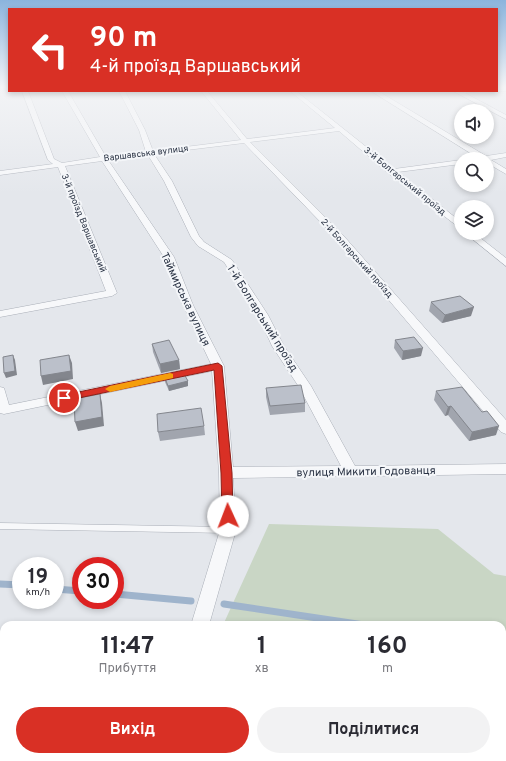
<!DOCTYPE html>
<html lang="uk">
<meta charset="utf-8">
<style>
:root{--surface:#fff;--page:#f2f2f3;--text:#2b2b33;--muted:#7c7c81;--accent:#d93025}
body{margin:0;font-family:Overpass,sans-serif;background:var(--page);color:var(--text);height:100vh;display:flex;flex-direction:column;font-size:15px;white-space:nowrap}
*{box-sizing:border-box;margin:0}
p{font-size:13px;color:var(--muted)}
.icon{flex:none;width:22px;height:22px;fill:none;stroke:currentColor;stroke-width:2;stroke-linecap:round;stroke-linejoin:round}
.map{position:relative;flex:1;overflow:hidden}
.drawer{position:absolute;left:0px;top:621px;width:506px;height:140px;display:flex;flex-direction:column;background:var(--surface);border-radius:12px 12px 0 0;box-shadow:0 2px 6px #0003}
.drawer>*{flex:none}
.guide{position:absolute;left:8px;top:8px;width:490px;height:84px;border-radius:0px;box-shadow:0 2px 6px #0003;background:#d93025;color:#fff;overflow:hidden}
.tools{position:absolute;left:454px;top:104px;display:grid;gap:8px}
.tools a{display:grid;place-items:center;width:40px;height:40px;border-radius:50%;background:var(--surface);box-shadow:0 2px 6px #0003;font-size:20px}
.speed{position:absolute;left:12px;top:557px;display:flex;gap:8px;font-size:20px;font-weight:700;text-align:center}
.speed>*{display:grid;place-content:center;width:52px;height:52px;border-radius:50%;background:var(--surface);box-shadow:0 2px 6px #0003;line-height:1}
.speed small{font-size:10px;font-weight:400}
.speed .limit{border:6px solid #d22;background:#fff;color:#111}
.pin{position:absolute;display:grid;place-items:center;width:34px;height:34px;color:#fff;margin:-17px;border:2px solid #fff;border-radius:50%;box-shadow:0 1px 4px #0007}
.me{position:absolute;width:44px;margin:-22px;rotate:358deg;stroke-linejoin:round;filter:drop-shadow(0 0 3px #0008)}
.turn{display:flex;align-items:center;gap:14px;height:84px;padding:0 16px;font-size:18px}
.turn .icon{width:52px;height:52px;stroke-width:2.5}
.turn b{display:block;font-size:28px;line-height:34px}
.eta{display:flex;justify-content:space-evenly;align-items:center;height:68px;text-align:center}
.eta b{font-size:24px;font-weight:700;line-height:28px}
.cta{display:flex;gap:8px;margin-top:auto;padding:8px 16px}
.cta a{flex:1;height:46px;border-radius:24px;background:var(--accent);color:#fff;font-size:16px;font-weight:700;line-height:46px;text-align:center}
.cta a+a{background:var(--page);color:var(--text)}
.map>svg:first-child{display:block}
.green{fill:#c9d6c5}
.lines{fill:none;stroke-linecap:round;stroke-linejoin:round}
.stream{stroke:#9fb4cc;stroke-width:7}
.service-casing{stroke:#a9aeb7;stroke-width:1}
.minor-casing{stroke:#a9aeb7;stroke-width:1}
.service{fill:#f7f8fa;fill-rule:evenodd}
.minor{fill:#f7f8fa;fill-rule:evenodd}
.wall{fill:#a1a5ae}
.shaded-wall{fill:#83868d}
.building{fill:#bbc0ca;stroke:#83868d}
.route{fill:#d93025;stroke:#8d1f18}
.slow{fill:#f59e0b}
.labels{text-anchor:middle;stroke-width:4;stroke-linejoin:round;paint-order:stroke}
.far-street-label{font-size:9px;fill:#2b3445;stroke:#f4f6f9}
.street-label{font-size:11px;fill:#2b3445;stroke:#f4f6f9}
</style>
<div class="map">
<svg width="506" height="761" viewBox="0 0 506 761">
<rect width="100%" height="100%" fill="#e4e7ec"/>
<path class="green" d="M 269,524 L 438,529 L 494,574 L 506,576 L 506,672 L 502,672 L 502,625 L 223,625 Z"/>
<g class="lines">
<g class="stream">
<path d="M 0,584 L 21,585"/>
<path d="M 55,589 L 81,591"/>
<path d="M 115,594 L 191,601"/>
<path d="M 224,604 L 364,625"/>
<path d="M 502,646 L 506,647"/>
</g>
<g class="service-casing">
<g id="service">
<path d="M 81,91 L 92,91 L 66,94 L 65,93 Z"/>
<path d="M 0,523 L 228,527 L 231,528 L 232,530 L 231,532 L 228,533 L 0,529 Z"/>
</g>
</g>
<g class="minor-casing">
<g id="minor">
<path d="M 497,88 L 506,88 L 506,91 L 495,91 L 497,91 Z"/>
<path d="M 22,91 L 28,91 L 54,159 L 62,163 L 100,157 L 62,91 L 68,91 L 106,157 L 146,152 L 139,130 L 119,91 L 125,91 L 145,130 L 153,151 L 241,140 L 201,91 L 207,91 L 247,139 L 335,128 L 290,91 L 296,91 L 394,169 L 461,160 L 461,164 L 398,172 L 461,222 L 461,229 L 388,173 L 339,131 L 250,142 L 342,234 L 506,420 L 506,434 L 501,432 L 336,238 L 244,143 L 154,154 L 172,181 L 199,236 L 204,242 L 232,260 L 268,315 L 284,346 L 311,386 L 355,466 L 506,464 L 506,474 L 233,478 L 236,530 L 209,625 L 191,625 L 220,530 L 219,473 L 212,371 L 4,414 L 0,413 L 0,387 L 4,388 L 9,405 L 211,364 L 183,305 L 164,257 L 102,161 L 65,166 L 117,293 L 112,296 L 0,317 L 0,311 L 106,291 L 58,167 L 0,175 L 0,171 L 53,164 L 48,160 ZM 148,155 L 164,181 L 191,237 L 198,246 L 224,262 L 258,315 L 272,346 L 299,387 L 341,466 L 233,467 L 224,366 L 193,305 L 174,257 L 108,160 Z"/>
<path d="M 371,91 L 378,91 L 486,156 L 506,153 L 506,157 L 491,160 L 506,169 L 506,174 L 487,163 L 487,159 L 480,159 Z"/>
<path d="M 453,91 L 484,91 L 465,93 L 506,115 L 506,119 Z"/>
<path d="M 465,233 L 474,233 L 506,258 L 506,266 Z"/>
<path d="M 502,725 L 506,726 L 506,761 L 496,761 L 495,757 L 502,757 Z"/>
<path d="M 138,757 L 159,757 L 158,761 L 137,761 Z"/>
</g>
</g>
<use href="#service" class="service"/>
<use href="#minor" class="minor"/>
</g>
<g class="wall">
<path d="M 431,302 L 471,316 L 442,323 L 429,311 Z"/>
<path d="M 395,340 L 421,356 L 402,360 L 394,348 Z"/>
<path d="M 152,344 L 179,360 L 180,369 L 161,373 L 153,352 Z"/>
<path d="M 165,378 L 188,381 L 188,386 L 169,391 L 165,382 Z"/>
<path d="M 266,388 L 305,403 L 305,412 L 270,415 L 266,397 Z"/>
<path d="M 436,391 L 496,435 L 469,441 L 448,415 L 445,416 L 434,400 Z"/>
<path d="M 204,426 L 205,435 L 160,441 L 158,432 Z"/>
</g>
<g class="shaded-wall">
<path d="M 474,307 L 471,316 L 442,323 L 445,315 Z"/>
<path d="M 423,348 L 421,356 L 402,360 L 403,351 Z"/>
<path d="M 13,355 L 15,360 L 17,375 L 6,378 L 4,373 Z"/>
<path d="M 69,355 L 72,363 L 73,379 L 43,385 L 41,376 Z"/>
<path d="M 179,360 L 180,369 L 161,373 L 160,364 Z"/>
<path d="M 188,381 L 188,386 L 169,391 L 168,386 Z"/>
<path d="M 100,394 L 102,403 L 104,426 L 78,431 L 75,422 Z"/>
<path d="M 451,406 L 448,415 L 445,416 L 448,407 Z"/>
<path d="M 499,426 L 496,435 L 469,441 L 472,432 Z"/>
<path d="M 231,757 L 232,757 L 232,761 L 229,761 Z"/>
</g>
<g class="building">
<path d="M 460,296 L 474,307 L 445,315 L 431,302 Z"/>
<path d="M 414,337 L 423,348 L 403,351 L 395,340 Z"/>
<path d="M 169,340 L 179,360 L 160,364 L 152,344 Z"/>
<path d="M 13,355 L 15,371 L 4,373 L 3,357 Z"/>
<path d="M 69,355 L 71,371 L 41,376 L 40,360 Z"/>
<path d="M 184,374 L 188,381 L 168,386 L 165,378 Z"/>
<path d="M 301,385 L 305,403 L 270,406 L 266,388 Z"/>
<path d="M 462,387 L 482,412 L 487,411 L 499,426 L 472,432 L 451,406 L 448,407 L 436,391 Z"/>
<path d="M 100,394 L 102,417 L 75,422 L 74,399 Z"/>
<path d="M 201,408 L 204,426 L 158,432 L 157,414 Z"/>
<path d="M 186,757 L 231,757 L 229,761 L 184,761 Z"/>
</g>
<linearGradient id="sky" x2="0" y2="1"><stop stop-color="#8bb4dd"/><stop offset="0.45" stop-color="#f3f4f6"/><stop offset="1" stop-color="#f3f4f6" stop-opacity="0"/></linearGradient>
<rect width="506" height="194" fill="url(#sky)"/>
<path class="route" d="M 218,363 L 222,366 L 232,473 L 233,516 L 232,519 L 224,519 L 222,516 L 221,473 L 214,370 L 64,401 L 59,398 L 64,395 Z"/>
<path class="slow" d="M 170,373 L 173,374 L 173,378 L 110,392 L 105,389 L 110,386 Z"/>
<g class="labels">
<g class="far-street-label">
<text transform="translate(146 153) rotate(-7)" y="3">Варшавська вулиця</text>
<text transform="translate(405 181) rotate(39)" y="3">3-й Болгарський проїзд</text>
<text transform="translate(84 223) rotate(68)" y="3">3-й проїзд Варшавський</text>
<text transform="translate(357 258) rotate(48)" y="3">2-й Болгарський проїзд</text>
</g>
<g class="street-label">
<text transform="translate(186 299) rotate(65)" y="4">Таймирська вулиця</text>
<text transform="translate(263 318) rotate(58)" y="4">1-й Болгарський проїзд</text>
<text transform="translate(366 471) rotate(-1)" y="4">вулиця Микити Годованця</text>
</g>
</g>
</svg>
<div class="tools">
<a><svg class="icon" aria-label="sound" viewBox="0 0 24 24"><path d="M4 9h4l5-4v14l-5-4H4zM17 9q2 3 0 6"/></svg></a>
<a><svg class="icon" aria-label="search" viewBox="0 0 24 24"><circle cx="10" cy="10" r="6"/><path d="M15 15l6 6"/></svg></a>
<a><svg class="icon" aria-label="layers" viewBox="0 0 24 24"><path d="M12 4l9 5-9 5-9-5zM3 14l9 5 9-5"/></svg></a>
</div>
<div class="speed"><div>19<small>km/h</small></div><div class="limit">30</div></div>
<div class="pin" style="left:64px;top:398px;background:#d93025"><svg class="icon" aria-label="arrive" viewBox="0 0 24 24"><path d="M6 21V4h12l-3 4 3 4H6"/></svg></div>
<svg class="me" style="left:228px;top:516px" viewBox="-20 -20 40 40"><circle r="19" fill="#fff"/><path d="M0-13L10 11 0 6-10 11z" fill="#d93025"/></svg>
<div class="guide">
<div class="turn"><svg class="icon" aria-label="left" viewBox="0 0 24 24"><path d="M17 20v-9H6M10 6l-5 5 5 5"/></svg><div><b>90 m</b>4-й проїзд Варшавський</div></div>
</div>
<section class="drawer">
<div class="eta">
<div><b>11:47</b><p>Прибуття</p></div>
<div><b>1</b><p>хв</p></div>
<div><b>160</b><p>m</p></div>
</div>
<div class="cta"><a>Вихід</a><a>Поділитися</a></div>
</section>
</div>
